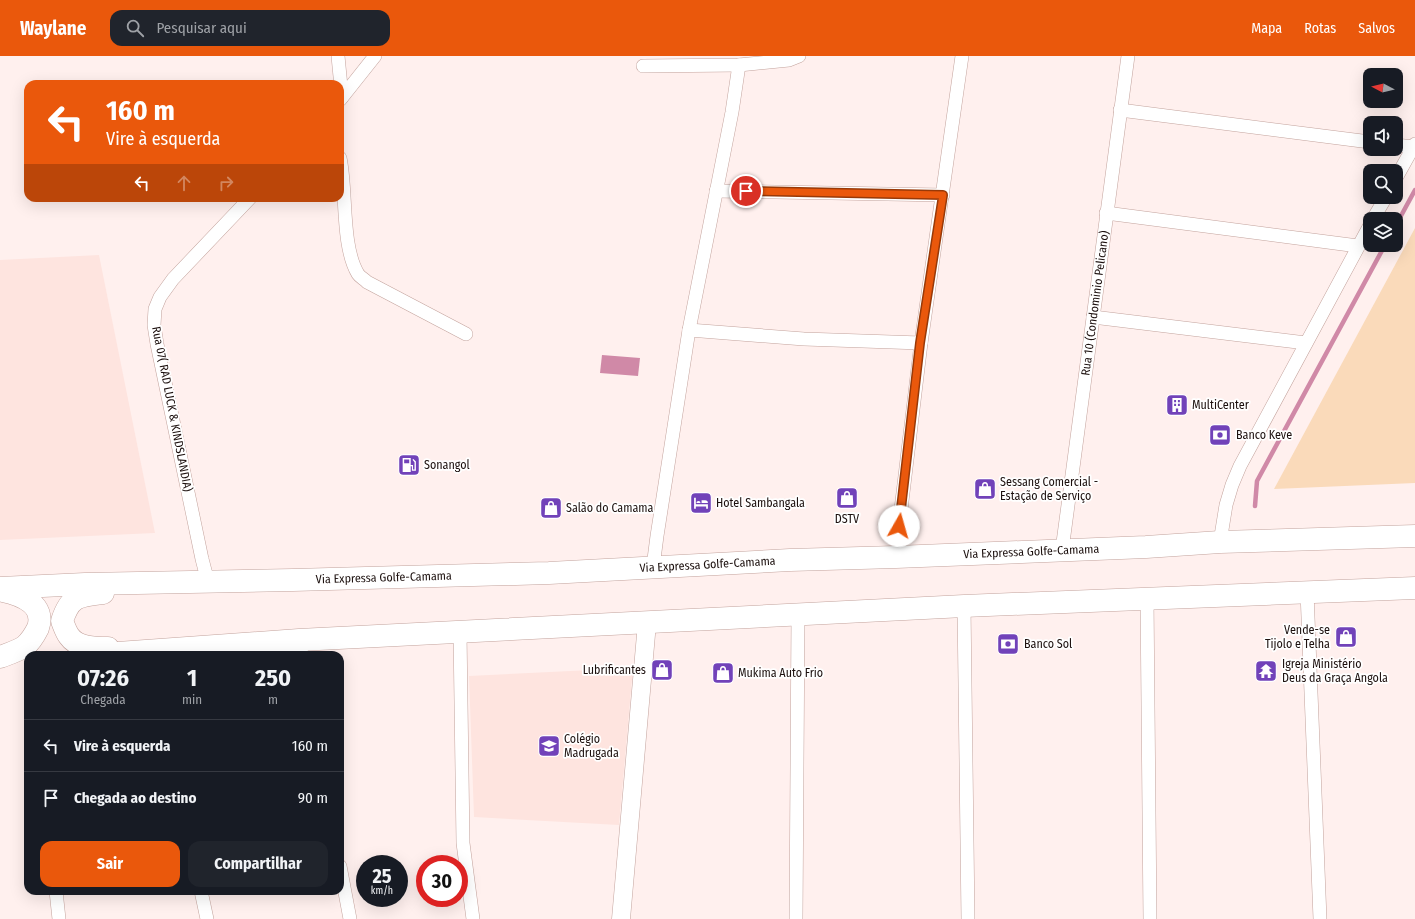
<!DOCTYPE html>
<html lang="pt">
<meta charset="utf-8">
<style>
:root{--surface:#171b24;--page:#20242c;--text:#f1f3f6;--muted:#9ea1a6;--line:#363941;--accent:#ea580c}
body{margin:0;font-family:"Fira Sans Condensed",sans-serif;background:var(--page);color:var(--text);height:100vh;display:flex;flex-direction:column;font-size:15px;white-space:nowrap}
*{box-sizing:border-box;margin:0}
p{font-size:13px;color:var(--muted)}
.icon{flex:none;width:22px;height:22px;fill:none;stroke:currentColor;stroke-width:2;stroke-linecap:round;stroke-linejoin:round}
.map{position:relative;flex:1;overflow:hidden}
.side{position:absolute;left:24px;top:595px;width:320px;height:244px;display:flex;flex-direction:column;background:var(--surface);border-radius:12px;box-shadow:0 4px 16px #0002}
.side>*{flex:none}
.top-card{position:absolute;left:24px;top:24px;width:320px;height:122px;border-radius:12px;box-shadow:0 4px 16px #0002;background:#ea580c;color:#fff;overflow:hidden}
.needle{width:26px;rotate:277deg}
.controls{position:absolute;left:1363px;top:12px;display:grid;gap:8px}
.controls a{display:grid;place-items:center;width:40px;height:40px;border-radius:8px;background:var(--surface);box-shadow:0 4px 16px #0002;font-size:20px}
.speed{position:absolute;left:356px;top:799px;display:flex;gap:8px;font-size:20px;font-weight:700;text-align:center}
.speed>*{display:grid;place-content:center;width:52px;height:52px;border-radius:50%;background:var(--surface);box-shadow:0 4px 16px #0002;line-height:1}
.speed small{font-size:10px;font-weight:400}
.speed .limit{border:6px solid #d22;background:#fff;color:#111}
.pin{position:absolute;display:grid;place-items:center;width:34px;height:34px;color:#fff;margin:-17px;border:2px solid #fff;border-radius:50%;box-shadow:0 1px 4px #0007}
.me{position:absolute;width:44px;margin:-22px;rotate:7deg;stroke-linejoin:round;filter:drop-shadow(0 0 3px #0008)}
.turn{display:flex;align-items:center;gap:14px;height:84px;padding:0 16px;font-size:18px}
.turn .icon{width:52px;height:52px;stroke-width:2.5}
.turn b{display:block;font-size:28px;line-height:34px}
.lanes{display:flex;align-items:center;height:38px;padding:0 16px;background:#0003;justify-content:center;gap:20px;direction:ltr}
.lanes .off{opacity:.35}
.eta{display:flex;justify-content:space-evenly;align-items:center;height:68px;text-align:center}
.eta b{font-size:24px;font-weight:700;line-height:28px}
.button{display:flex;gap:8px;margin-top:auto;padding:8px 16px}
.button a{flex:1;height:46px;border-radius:12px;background:var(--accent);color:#fff;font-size:16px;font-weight:700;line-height:46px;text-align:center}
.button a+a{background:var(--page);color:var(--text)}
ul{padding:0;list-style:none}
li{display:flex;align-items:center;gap:12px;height:52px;padding:0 16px;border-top:1px solid var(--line)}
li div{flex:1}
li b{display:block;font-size:15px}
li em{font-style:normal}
header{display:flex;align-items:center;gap:24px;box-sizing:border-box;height:56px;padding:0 20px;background:var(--accent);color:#fff}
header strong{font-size:19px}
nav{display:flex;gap:22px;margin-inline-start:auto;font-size:14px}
.search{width:280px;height:36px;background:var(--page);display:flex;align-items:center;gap:10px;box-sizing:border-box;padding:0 14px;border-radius:12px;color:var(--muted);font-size:15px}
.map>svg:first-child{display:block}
.built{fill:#fee4df}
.green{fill:#fadaba}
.water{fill:#d089a7}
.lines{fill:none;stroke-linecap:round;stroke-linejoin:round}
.stream{stroke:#d089a7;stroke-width:4.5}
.street-casing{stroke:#c3a39d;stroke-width:14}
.secondary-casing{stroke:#c3a39d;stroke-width:19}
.highway-casing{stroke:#c3a39d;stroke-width:23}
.street{stroke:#fff;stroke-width:13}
.secondary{stroke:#fff;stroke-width:18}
.highway{stroke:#fff;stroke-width:22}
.route-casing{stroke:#983908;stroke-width:10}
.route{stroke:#ea580c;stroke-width:7}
.labels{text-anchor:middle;stroke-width:3.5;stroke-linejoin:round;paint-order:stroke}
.street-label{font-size:12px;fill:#1c100e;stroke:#fff}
.poi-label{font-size:12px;fill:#1c100e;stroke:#fff;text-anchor:start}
</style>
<header>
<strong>Waylane</strong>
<div class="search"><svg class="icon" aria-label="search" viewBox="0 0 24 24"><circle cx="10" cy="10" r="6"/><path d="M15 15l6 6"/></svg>Pesquisar aqui</div>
<nav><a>Mapa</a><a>Rotas</a><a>Salvos</a></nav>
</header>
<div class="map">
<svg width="1415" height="863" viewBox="0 0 1415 863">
<rect width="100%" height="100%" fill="#fff0ee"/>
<g class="built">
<path d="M 99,199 L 155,477 L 0,484 L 0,204 Z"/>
<path d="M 633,612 L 619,769 L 474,761 L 469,620 Z"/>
</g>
<path class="green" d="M 1415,172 L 1415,427 L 1274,433 Z"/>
<path class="water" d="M 602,299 L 640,302 L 638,320 L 600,317 Z"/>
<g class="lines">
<g class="stream">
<path d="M 1396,169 L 1415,134"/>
<path d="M 1255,450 L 1257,425 L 1385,189"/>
</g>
<g class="street-casing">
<g id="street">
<path d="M 338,0 L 342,41"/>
<path d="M 643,10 L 739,9 L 789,4 L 799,0"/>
<path d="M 340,44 L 375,0"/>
<path d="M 1120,54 L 1370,86"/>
<path d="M 1396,89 L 1413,91"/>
<path d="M 340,102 C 347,134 341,190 358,218 C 360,221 364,223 367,226 L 466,278"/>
<path d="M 1396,122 L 1415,88"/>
<path d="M 716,135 L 943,139"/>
<path d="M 1106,157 L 1358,190"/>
<path d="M 1373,163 L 1386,141"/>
<path d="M 1093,261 L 1306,287"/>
<path d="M 689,274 L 804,283 L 921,287"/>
<path d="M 899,470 L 921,287 L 962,0"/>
<path d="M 1220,486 L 1226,449 L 1232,429 L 1240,410 L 1370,169"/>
<path id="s1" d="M 1062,494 L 1128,0"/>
<path d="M 653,511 L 657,480 L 689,274 L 732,56 L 739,9"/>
<path d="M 208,526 L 202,503 L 157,288 L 154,269 L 155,253 L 160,241 L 173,223 L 250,142"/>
<path d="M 1307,536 L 1320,863"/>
<path d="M 1147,542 L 1150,863"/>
<path d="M 964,550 L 968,863"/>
<path d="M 460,576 L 463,787 L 473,863"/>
<path d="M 299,584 L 302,599"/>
<path d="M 340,810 L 350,863"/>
<path d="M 56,835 L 59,863"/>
<path d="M 201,835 L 207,863"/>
<path d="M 796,863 L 798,559"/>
</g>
</g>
<g class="secondary-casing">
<path id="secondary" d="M 621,863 L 647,567"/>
</g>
<g class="highway-casing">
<g id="highway">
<path id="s2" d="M 0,532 L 85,528 L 293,524 L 549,517 L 790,504 L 896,501 L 1146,491 L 1220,486 L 1415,480"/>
<path d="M 103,537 C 78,540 70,540 62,565 C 64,570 66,576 69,580 C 77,592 95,592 108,592"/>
<path d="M 90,599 L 299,584 L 964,550 L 1415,532"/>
<path d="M 0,601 C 8,598 18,595 25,590 C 31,585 35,578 38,572 C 46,549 22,539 3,535"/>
</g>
</g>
<use href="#street" class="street"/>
<use href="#secondary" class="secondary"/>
<use href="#highway" class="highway"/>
</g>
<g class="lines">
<g class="route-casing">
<path id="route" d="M 746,135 L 943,139 L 920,287 L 899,470"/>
</g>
<use href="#route" class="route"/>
</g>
<defs>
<g id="building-square" transform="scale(1.15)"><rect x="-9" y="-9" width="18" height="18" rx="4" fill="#7142b9" stroke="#fff"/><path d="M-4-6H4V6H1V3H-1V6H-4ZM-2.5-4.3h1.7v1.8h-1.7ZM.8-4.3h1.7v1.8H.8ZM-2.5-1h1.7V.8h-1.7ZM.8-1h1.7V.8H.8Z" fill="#fff"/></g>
<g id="bank-square" transform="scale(1.15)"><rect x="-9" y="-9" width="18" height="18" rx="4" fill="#7142b9" stroke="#fff"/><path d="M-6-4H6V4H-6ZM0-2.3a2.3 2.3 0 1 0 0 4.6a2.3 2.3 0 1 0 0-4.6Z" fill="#fff"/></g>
<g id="fuel-square" transform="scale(1.15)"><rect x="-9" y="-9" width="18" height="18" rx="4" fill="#7142b9" stroke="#fff"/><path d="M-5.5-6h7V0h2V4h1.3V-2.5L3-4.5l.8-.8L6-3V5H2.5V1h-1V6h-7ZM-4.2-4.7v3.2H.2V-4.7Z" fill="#fff"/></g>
<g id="shop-square" transform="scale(1.15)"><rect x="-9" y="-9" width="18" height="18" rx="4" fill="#7142b9" stroke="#fff"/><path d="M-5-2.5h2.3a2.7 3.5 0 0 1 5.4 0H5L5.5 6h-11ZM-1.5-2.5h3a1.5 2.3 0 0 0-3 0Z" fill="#fff"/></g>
<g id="hotel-square" transform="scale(1.15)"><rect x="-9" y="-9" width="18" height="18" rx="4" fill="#7142b9" stroke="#fff"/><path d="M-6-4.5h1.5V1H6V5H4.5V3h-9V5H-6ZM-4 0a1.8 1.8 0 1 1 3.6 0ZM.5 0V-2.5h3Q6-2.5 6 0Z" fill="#fff"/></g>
<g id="temple-square" transform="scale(1.15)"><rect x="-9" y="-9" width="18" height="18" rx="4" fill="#7142b9" stroke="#fff"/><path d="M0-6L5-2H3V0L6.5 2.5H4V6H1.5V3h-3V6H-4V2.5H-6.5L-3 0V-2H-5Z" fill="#fff"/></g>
<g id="university-square" transform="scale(1.15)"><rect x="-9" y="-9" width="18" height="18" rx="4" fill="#7142b9" stroke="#fff"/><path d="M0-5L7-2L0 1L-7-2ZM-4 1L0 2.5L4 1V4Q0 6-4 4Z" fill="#fff"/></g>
</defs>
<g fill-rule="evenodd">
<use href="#building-square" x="1177" y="349"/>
<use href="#bank-square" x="1220" y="379"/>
<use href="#fuel-square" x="409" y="409"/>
<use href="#shop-square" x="985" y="433"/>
<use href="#shop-square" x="847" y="442"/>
<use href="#hotel-square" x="701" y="447"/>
<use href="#shop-square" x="551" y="452"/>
<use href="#shop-square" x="1346" y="581"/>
<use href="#bank-square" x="1008" y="588"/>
<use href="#shop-square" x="662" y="614"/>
<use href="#temple-square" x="1266" y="615"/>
<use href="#shop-square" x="723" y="617"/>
<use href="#university-square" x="549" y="690"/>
</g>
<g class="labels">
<g class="street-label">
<text dy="4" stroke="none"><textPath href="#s1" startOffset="249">Rua 10 (Condominio Pelicano)</textPath></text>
<text transform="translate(172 353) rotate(79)" y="4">Rua 07( RAD LUCK &amp; KINDSLANDIA)</text>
<text dy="4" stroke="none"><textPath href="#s2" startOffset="1032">Via Expressa Golfe-Camama</textPath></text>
<text dy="4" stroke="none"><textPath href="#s2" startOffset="708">Via Expressa Golfe-Camama</textPath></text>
<text dy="4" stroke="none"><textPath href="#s2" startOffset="384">Via Expressa Golfe-Camama</textPath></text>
</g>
<g class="poi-label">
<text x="1192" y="353">MultiCenter</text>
<text x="1236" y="383">Banco Keve</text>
<text x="424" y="413">Sonangol</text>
<text x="1000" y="430">Sessang Comercial -<tspan x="1000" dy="14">Estação de Serviço</tspan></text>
<text x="716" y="451">Hotel Sambangala</text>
<text x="566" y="456">Salão do Camama</text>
<text x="847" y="467" text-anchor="middle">DSTV</text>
<text x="1330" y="578" text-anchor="end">Vende-se<tspan x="1330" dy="14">Tijolo e Telha</tspan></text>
<text x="1024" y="592">Banco Sol</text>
<text x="1282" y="612">Igreja Ministério<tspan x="1282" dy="14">Deus da Graça Angola</tspan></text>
<text x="646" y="618" text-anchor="end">Lubrificantes</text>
<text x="738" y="621">Mukima Auto Frio</text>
<text x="564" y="687">Colégio<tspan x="564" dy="14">Madrugada</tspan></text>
</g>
</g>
</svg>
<div class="controls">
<a><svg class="needle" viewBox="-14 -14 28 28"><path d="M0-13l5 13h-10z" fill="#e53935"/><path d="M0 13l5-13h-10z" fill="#9ea1a6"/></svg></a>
<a><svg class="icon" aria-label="sound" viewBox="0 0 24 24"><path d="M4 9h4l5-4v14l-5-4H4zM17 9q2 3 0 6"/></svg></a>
<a><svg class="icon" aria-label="search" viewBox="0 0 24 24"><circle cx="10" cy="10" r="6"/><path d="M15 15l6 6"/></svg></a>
<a><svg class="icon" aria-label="layers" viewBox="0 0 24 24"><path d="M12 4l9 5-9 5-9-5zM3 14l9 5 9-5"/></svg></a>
</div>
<div class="speed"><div>25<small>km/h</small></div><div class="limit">30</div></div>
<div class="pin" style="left:746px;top:135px;background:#d93025"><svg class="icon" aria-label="arrive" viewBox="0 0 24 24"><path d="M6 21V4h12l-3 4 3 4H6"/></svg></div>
<svg class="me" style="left:899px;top:470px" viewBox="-20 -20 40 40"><circle r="19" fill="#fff"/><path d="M0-13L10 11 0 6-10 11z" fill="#ea580c"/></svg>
<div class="top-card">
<div class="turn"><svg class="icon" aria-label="left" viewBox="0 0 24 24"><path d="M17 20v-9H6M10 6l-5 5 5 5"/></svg><div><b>160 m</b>Vire à esquerda</div></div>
<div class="lanes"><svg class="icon" aria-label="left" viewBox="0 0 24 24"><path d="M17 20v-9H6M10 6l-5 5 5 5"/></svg><svg class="icon off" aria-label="ahead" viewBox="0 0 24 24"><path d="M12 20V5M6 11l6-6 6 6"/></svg><svg class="icon off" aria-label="right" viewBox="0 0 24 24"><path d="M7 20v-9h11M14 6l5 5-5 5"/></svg></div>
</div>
<section class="side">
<div class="eta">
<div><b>07:26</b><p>Chegada</p></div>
<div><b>1</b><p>min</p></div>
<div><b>250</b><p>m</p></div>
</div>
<ul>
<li><svg class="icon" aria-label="left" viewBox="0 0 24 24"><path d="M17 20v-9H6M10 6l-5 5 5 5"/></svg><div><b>Vire à esquerda</b></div><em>160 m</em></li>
<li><svg class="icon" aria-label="arrive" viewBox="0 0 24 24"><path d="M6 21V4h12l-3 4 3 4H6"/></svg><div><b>Chegada ao destino</b></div><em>90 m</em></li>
</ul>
<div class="button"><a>Sair</a><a>Compartilhar</a></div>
</section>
</div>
